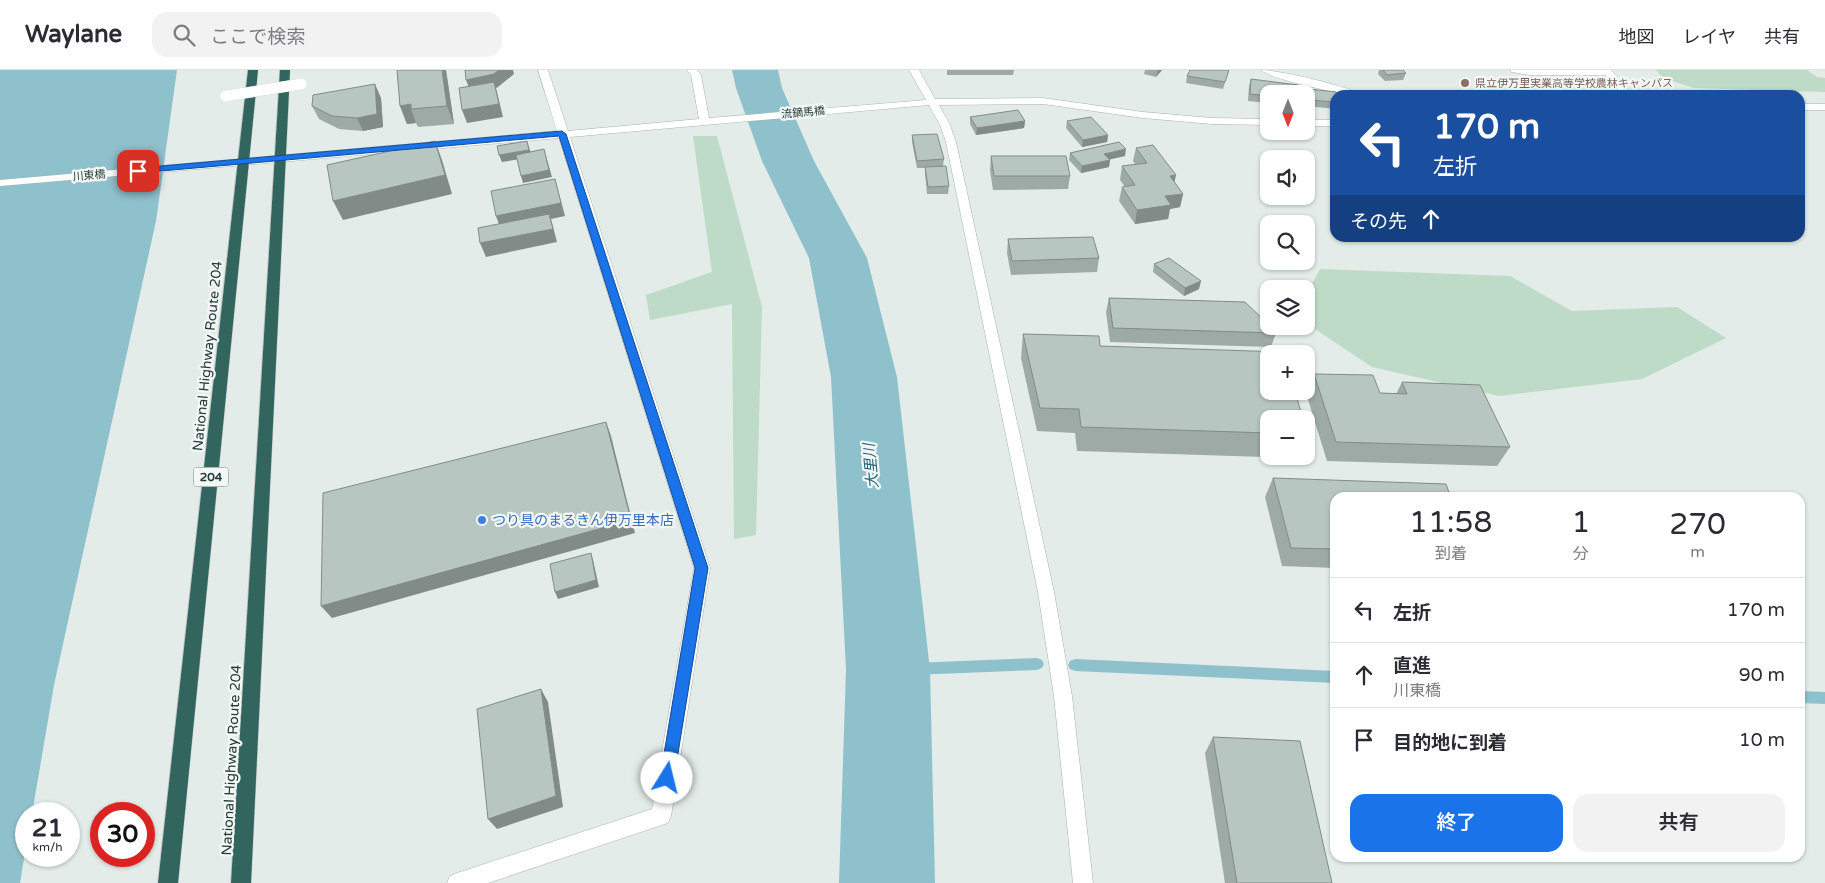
<!DOCTYPE html>
<html lang="ja">
<meta charset="utf-8">
<style>
:root{--surface:#fff;--page:#f2f2f3;--text:#2b2b33;--muted:#7c7c81;--line:#e1e1e2;--accent:#1a73e8}
body{margin:0;font-family:"Varela Round","Noto Sans JP",sans-serif;background:var(--page);color:var(--text);height:100vh;display:flex;flex-direction:column;font-size:19px;white-space:nowrap}
*{box-sizing:border-box;margin:0}
p{font-size:16px;color:var(--muted)}
.icon{flex:none;width:28px;height:28px;fill:none;stroke:currentColor;stroke-width:2;stroke-linecap:round;stroke-linejoin:round}
.map{position:relative;flex:1;overflow:hidden}
.drawer{position:absolute;left:1330px;top:422px;width:475px;height:370px;display:flex;flex-direction:column;background:var(--surface);border-radius:15px;box-shadow:0 1px 4px #0004}
.drawer>*{flex:none}
.banner{position:absolute;left:1330px;top:20px;width:475px;height:152px;border-radius:15px;box-shadow:0 1px 4px #0004;background:#1a4fa0;color:#fff;overflow:hidden}
.needle{width:32px;rotate:180deg}
.tools{position:absolute;left:1260px;top:15px;display:grid;gap:10px}
.tools a{display:grid;place-items:center;width:55px;height:55px;border-radius:10px;background:var(--surface);box-shadow:0 1px 4px #0004;font-size:25px}
.speed{position:absolute;left:15px;top:732px;display:flex;gap:10px;font-size:25px;font-weight:700;text-align:center}
.speed>*{display:grid;place-content:center;width:65px;height:65px;border-radius:50%;background:var(--surface);box-shadow:0 1px 4px #0004;line-height:1}
.speed small{font-size:12px;font-weight:400}
.speed .limit{border:8px solid #d22;background:#fff;color:#111}
.pin{position:absolute;display:grid;place-items:center;width:42px;height:42px;color:#fff;margin:-21px;border-radius:10px;box-shadow:0 2px 8px #0006}
.me{position:absolute;width:55px;margin:-28px;rotate:9deg;stroke-linejoin:round;filter:drop-shadow(0 0 4px #0008)}
.turn{display:flex;align-items:center;gap:18px;height:105px;padding:0 20px;font-size:22px}
.turn .icon{width:65px;height:65px;stroke-width:2.5}
.turn b{display:block;font-size:35px;line-height:42px}
.then{display:flex;align-items:center;height:48px;padding:0 20px;background:#0003;gap:10px;font-size:19px}
.eta{display:flex;justify-content:space-evenly;align-items:center;height:85px;text-align:center}
.eta b{font-size:30px;font-weight:600;line-height:35px}
.action{display:flex;gap:10px;margin-top:auto;padding:10px 20px}
.action a{flex:1;height:58px;border-radius:15px;background:var(--accent);color:#fff;font-size:20px;font-weight:600;line-height:58px;text-align:center}
.action a+a{background:var(--page);color:var(--text)}
ul{padding:0;list-style:none}
li{display:flex;align-items:center;gap:15px;height:65px;padding:0 20px;border-top:1px solid var(--line)}
li div{flex:1}
li b{display:block;font-size:19px}
li em{font-style:normal}
header{display:flex;align-items:center;gap:30px;box-sizing:border-box;height:70px;padding:0 25px;background:var(--surface);border-bottom:1px solid var(--line)}
header strong{font-size:24px}
nav{display:flex;gap:28px;margin-inline-start:auto;font-size:18px}
.search{width:350px;height:45px;background:var(--page);display:flex;align-items:center;gap:12px;box-sizing:border-box;padding:0 18px;border-radius:15px;color:var(--muted);font-size:19px}
.map>svg:first-child{display:block}
.green{fill:#bddbc6}
.water{fill:#8fc1cc}
.lines{fill:none;stroke-linecap:round;stroke-linejoin:round}
.stream{fill:#8fc1cc;fill-rule:evenodd}
.river{fill:#8fc1cc;fill-rule:evenodd}
.minor-casing{stroke:#a6b3af;stroke-width:1}
.highway-casing{stroke:#c2c8c7;stroke-width:1}
.minor{fill:#fff;fill-rule:evenodd}
.highway{fill:#32655d;fill-rule:evenodd}
.minor-bridge-casing{stroke:#a6b3af;stroke-width:11;stroke-linecap:butt}
.minor-bridge{stroke:#fff;stroke-width:11}
.wall{fill:#9eaaa6}
.shaded-wall{fill:#818b87}
.building{fill:#b8c6c1;stroke:#818b87}
.route{fill:#1a73e8;stroke:#114b97}
.education-dot{fill:#8d6e63;stroke:#f3f8f6;stroke-width:2}
.shop-dot{fill:#3f7fe0;stroke:#f3f8f6;stroke-width:2}
.labels{text-anchor:middle;stroke-width:4.5;stroke-linejoin:round;paint-order:stroke}
.far-education-label{font-size:11px;fill:#785e54;stroke:#f3f8f6;text-anchor:start}
.far-street-label{font-size:11px;fill:#243b36;stroke:#f3f8f6}
.shield{fill:#f3f8f6;stroke:#627470;stroke-width:1}
.shield-label{font-size:12px;font-weight:bold;fill:#243b36}
.street-label{font-size:14px;fill:#243b36;stroke:#f3f8f6}
.shop-label{font-size:14px;fill:#366cbe;stroke:#f3f8f6;text-anchor:start}
.water-label{font-size:15px;font-style:italic;fill:#226273;stroke:#f3f8f6}
</style>
<header>
<strong>Waylane</strong>
<div class="search"><svg class="icon" aria-label="search" viewBox="0 0 24 24"><circle cx="10" cy="10" r="6"/><path d="M15 15l6 6"/></svg>ここで検索</div>
<nav><a>地図</a><a>レイヤ</a><a>共有</a></nav>
</header>
<div class="map">
<svg width="1825" height="813" viewBox="0 0 1825 813">
<rect width="100%" height="100%" fill="#e3ece8"/>
<g class="green">
<path d="M 1656,0 L 1807,0 L 1817,7 L 1825,8 L 1825,22 L 1694,18 L 1663,8 Z"/>
<path d="M 693,66 L 717,66 L 762,237 L 756,465 L 734,469 L 732,234 L 650,250 L 646,225 L 712,202 Z"/>
<path d="M 1320,199 L 1510,206 L 1572,241 L 1677,237 L 1726,268 L 1642,309 L 1499,326 L 1372,297 L 1306,253 L 1306,225 Z"/>
</g>
<path class="water" d="M 0,0 L 177,0 L 156,151 L 54,615 L 32,744 L 26,744 L 26,776 L 20,813 L 0,813 Z"/>
<g class="lines">
<g class="stream">
<path d="M 1037,588 L 1042,590 L 1044,594 L 1042,598 L 1037,600 L 888,606 L 883,604 L 881,600 L 883,596 L 888,594 Z"/>
<path d="M 1075,589 L 1335,601 L 1335,613 L 1075,601 L 1070,599 L 1068,595 L 1070,591 Z"/>
<path d="M 1800,621 L 1825,622 L 1825,634 L 1800,633 Z"/>
</g>
<path class="river" d="M 732,0 L 778,0 L 782,18 L 814,91 L 867,188 L 897,307 L 930,600 L 935,813 L 839,813 L 846,600 L 831,307 L 809,188 L 762,91 L 736,18 Z"/>
<g class="minor-casing">
<g id="minor">
<path d="M 538,0 L 548,0 L 568,61 L 699,49 L 691,5 L 687,0 L 697,0 L 701,5 L 709,48 L 926,30 L 909,0 L 919,0 L 935,29 L 1043,28 L 1143,42 L 1212,48 L 1269,49 L 1269,55 L 1212,54 L 1143,48 L 1043,34 L 939,35 L 950,55 L 956,72 L 1054,522 L 1072,626 L 1093,813 L 1073,813 L 1054,626 L 1038,522 L 946,72 L 940,55 L 929,35 L 570,67 L 710,498 L 671,746 L 668,753 L 488,813 L 447,813 L 450,806 L 457,803 L 652,739 L 694,498 L 559,68 L 0,116 L 0,110 L 557,61 Z"/>
<path d="M 1261,0 C 1277,0 1350,16 1360,25 C 1344,25 1272,10 1261,0 Z"/>
<path d="M 1510,0 L 1611,0 L 1633,25 L 1623,25 L 1605,5 L 1529,5 L 1512,2 Z"/>
<rect x="1800" y="34" width="25" height="6"/>
<rect x="1306" y="50" width="29" height="6"/>
</g>
</g>
<g class="highway-casing">
<g id="highway">
<path d="M 248,0 L 258,0 L 178,813 L 158,813 Z"/>
<path d="M 280,0 L 290,0 L 251,813 L 231,813 Z"/>
</g>
</g>
<use href="#minor" class="minor"/>
<use href="#highway" class="highway"/>
<g class="minor-bridge-casing">
<path id="minor-bridge" d="M 226,26 L 301,14"/>
</g>
<use href="#minor-bridge" class="minor-bridge"/>
</g>
<g class="wall">
<path d="M 397,0 L 446,0 L 454,54 L 418,57 L 416,53 L 407,54 L 400,36 Z"/>
<path d="M 947,0 L 1014,0 L 1013,5 L 947,5 Z"/>
<path d="M 1145,0 L 1162,0 L 1156,7 L 1144,4 Z"/>
<path d="M 1229,0 L 1223,19 L 1186,13 L 1187,6 Z"/>
<path d="M 1379,0 L 1403,0 L 1406,3 L 1403,10 L 1385,11 L 1378,4 Z"/>
<path d="M 1251,9 L 1269,24 L 1269,33 L 1248,31 L 1249,16 Z"/>
<path d="M 1309,19 L 1335,25 L 1335,39 L 1307,36 L 1306,26 Z"/>
<path d="M 381,28 L 383,57 L 363,61 L 339,59 L 319,49 L 312,36 Z"/>
<path d="M 970,47 L 1025,51 L 1024,58 L 976,65 L 970,54 Z"/>
<path d="M 1067,51 L 1108,65 L 1107,72 L 1082,77 L 1066,58 Z"/>
<path d="M 912,65 L 944,89 L 943,96 L 949,116 L 948,124 L 927,124 L 925,104 L 925,98 L 917,98 L 912,72 Z"/>
<path d="M 1136,78 L 1174,112 L 1183,124 L 1180,137 L 1170,139 L 1168,149 L 1135,154 L 1119,131 L 1122,117 L 1125,117 L 1120,110 L 1122,96 L 1135,94 L 1133,91 Z"/>
<path d="M 1070,83 L 1125,86 L 1110,89 L 1109,97 L 1081,103 L 1069,90 Z"/>
<path d="M 991,86 L 1070,106 L 1068,119 L 993,120 L 990,100 Z"/>
<path d="M 1008,169 L 1099,188 L 1097,202 L 1011,205 L 1007,183 Z"/>
<path d="M 1154,194 L 1199,219 L 1184,226 L 1153,202 Z"/>
<path d="M 1109,228 L 1276,263 L 1271,277 L 1110,272 L 1106,242 Z"/>
<path d="M 1023,264 L 1100,276 L 1269,349 L 1269,386 L 1298,386 L 1298,388 L 1077,381 L 1075,363 L 1037,361 L 1021,288 Z"/>
<path d="M 1314,304 L 1380,323 L 1396,324 L 1402,312 L 1510,377 L 1497,396 L 1327,391 L 1306,323 Z"/>
<path d="M 1273,408 L 1335,428 L 1335,498 L 1282,496 L 1265,427 Z"/>
<path d="M 1213,667 L 1332,813 L 1225,813 L 1205,683 Z"/>
</g>
<g class="shaded-wall">
<path d="M 442,0 L 446,0 L 454,54 L 447,36 Z"/>
<path d="M 499,0 L 513,0 L 514,4 L 498,17 L 496,18 L 503,47 L 467,53 L 462,40 L 471,23 L 466,10 Z"/>
<path d="M 1158,0 L 1162,0 L 1156,7 Z"/>
<path d="M 375,14 L 381,28 L 383,57 L 363,61 L 357,48 Z"/>
<path d="M 411,34 L 411,39 L 416,53 L 407,54 L 400,36 Z"/>
<path d="M 1025,51 L 1024,58 L 976,65 L 977,58 Z"/>
<path d="M 1108,65 L 1107,72 L 1082,77 L 1083,70 Z"/>
<path d="M 435,71 L 442,90 L 452,124 L 343,150 L 333,131 Z"/>
<path d="M 527,71 L 532,87 L 502,92 L 499,85 Z"/>
<path d="M 1126,79 L 1125,86 L 1103,91 L 1104,84 Z"/>
<path d="M 546,86 L 552,107 L 523,113 L 521,106 Z"/>
<path d="M 1110,90 L 1109,97 L 1081,103 L 1082,96 Z"/>
<path d="M 1176,105 L 1173,119 L 1170,106 Z"/>
<path d="M 555,109 L 565,146 L 551,149 L 557,172 L 486,187 L 480,173 L 501,160 L 496,146 Z"/>
<path d="M 1183,124 L 1180,137 L 1170,139 L 1168,149 L 1135,154 L 1137,140 L 1165,126 Z"/>
<path d="M 1201,211 L 1199,219 L 1184,226 L 1185,218 Z"/>
<path d="M 606,352 L 611,366 L 635,463 L 332,548 L 321,536 Z"/>
<path d="M 591,483 L 593,490 L 599,517 L 558,529 L 555,522 Z"/>
<path d="M 541,619 L 548,632 L 563,737 L 497,759 L 488,749 Z"/>
</g>
<g class="building">
<path d="M 397,0 L 442,0 L 447,36 L 411,39 L 411,34 L 400,36 Z"/>
<path d="M 465,0 L 499,0 L 494,4 L 466,10 Z"/>
<path d="M 1190,0 L 1229,0 L 1225,12 L 1187,6 Z"/>
<path d="M 1383,0 L 1403,0 L 1406,3 L 1387,5 Z"/>
<path d="M 1251,9 L 1298,15 L 1298,24 L 1269,24 L 1269,26 L 1250,24 Z"/>
<path d="M 494,12 L 499,34 L 462,40 L 459,18 Z"/>
<path d="M 375,14 L 377,44 L 357,48 L 332,46 L 312,36 L 313,25 Z"/>
<path d="M 1309,19 L 1336,22 L 1337,25 L 1335,25 L 1335,32 L 1310,30 Z"/>
<path d="M 1018,40 L 1025,51 L 977,58 L 970,47 Z"/>
<path d="M 1091,47 L 1108,65 L 1083,70 L 1067,51 Z"/>
<path d="M 937,64 L 944,89 L 917,91 L 912,65 Z"/>
<path d="M 435,71 L 445,105 L 333,131 L 327,95 Z"/>
<path d="M 527,71 L 529,80 L 499,85 L 497,76 Z"/>
<path d="M 1119,72 L 1126,79 L 1104,84 L 1110,90 L 1082,96 L 1070,83 Z"/>
<path d="M 1153,75 L 1176,105 L 1170,106 L 1183,124 L 1165,126 L 1171,135 L 1137,140 L 1122,117 L 1135,115 L 1122,96 L 1147,93 L 1136,78 Z"/>
<path d="M 544,79 L 549,100 L 521,106 L 516,85 Z"/>
<path d="M 991,86 L 1066,86 L 1070,106 L 994,106 Z"/>
<path d="M 946,96 L 949,116 L 928,117 L 925,97 Z"/>
<path d="M 555,109 L 561,133 L 496,146 L 491,121 Z"/>
<path d="M 549,144 L 553,159 L 480,173 L 478,158 Z"/>
<path d="M 1093,167 L 1099,188 L 1012,191 L 1008,169 Z"/>
<path d="M 1169,188 L 1201,211 L 1185,218 L 1154,194 Z"/>
<path d="M 1109,228 L 1245,232 L 1269,255 L 1269,256 L 1270,256 L 1276,263 L 1113,258 Z"/>
<path d="M 1023,264 L 1099,266 L 1100,276 L 1283,282 L 1284,284 L 1269,284 L 1269,321 L 1295,321 L 1303,349 L 1269,349 L 1269,363 L 1081,357 L 1079,339 L 1040,338 Z"/>
<path d="M 1314,304 L 1373,305 L 1380,323 L 1407,324 L 1402,312 L 1480,315 L 1510,377 L 1336,372 Z"/>
<path d="M 606,352 L 631,450 L 321,536 L 323,423 Z"/>
<path d="M 1273,408 L 1446,414 L 1451,428 L 1335,428 L 1335,479 L 1291,478 Z"/>
<path d="M 591,483 L 596,510 L 555,522 L 550,494 Z"/>
<path d="M 541,619 L 556,726 L 488,749 L 477,639 Z"/>
<path d="M 1213,667 L 1300,671 L 1332,813 L 1237,813 Z"/>
</g>
<path class="route" d="M 562,61 L 566,64 L 708,498 L 674,708 L 672,713 L 667,715 L 662,713 L 660,708 L 695,498 L 559,66 L 138,103 L 134,101 L 138,98 Z"/>
<circle class="education-dot" cx="1465" cy="13" r="5"/>
<circle class="shop-dot" cx="482" cy="450" r="5"/>
<g class="labels">
<g class="far-education-label">
<text x="1475" y="17">県立伊万里実業高等学校農林キャンパス</text>
</g>
<g class="far-street-label">
<text transform="translate(803 42) rotate(-5)" y="4">流鏑馬橋</text>
<text transform="translate(89 105) rotate(-5)" y="4">川東橋</text>
</g>
<rect class="shield" x="193.5" y="397.5" width="35" height="19" rx="4"/>
<g class="shield-label">
<text x="211" y="411">204</text>
</g>
<g class="street-label">
<text transform="translate(207 286) rotate(-84)" y="5">National Highway Route 204</text>
<text transform="translate(231 690) rotate(-87)" y="5">National Highway Route 204</text>
</g>
<g class="shop-label">
<text x="492" y="455">つり具のまるきん伊万里本店</text>
</g>
<g class="water-label">
<text transform="translate(871 396) rotate(-95)" y="5">大里川</text>
</g>
</g>
</svg>
<div class="tools">
<a><svg class="needle" viewBox="-14 -14 28 28"><path d="M0-13l5 13h-10z" fill="#e53935"/><path d="M0 13l5-13h-10z" fill="#7c7c81"/></svg></a>
<a><svg class="icon" aria-label="sound" viewBox="0 0 24 24"><path d="M4 9h4l5-4v14l-5-4H4zM17 9q2 3 0 6"/></svg></a>
<a><svg class="icon" aria-label="search" viewBox="0 0 24 24"><circle cx="10" cy="10" r="6"/><path d="M15 15l6 6"/></svg></a>
<a><svg class="icon" aria-label="layers" viewBox="0 0 24 24"><path d="M12 4l9 5-9 5-9-5zM3 14l9 5 9-5"/></svg></a>
<a>+</a>
<a>−</a>
</div>
<div class="speed"><div>21<small>km/h</small></div><div class="limit">30</div></div>
<div class="pin" style="left:138px;top:101px;background:#d93025"><svg class="icon" aria-label="arrive" viewBox="0 0 24 24"><path d="M6 21V4h12l-3 4 3 4H6"/></svg></div>
<svg class="me" style="left:667px;top:708px" viewBox="-20 -20 40 40"><circle r="19" fill="#fff"/><path d="M0-13L10 11 0 6-10 11z" fill="#1a73e8"/></svg>
<div class="banner">
<div class="turn"><svg class="icon" aria-label="left" viewBox="0 0 24 24"><path d="M17 20v-9H6M10 6l-5 5 5 5"/></svg><div><b>170 m</b>左折</div></div>
<div class="then">その先<svg class="icon" aria-label="ahead" viewBox="0 0 24 24"><path d="M12 20V5M6 11l6-6 6 6"/></svg></div>
</div>
<section class="drawer">
<div class="eta">
<div><b>11:58</b><p>到着</p></div>
<div><b>1</b><p>分</p></div>
<div><b>270</b><p>m</p></div>
</div>
<ul>
<li><svg class="icon" aria-label="left" viewBox="0 0 24 24"><path d="M17 20v-9H6M10 6l-5 5 5 5"/></svg><div><b>左折</b></div><em>170 m</em></li>
<li><svg class="icon" aria-label="ahead" viewBox="0 0 24 24"><path d="M12 20V5M6 11l6-6 6 6"/></svg><div><b>直進</b><p>川東橋</p></div><em>90 m</em></li>
<li><svg class="icon" aria-label="arrive" viewBox="0 0 24 24"><path d="M6 21V4h12l-3 4 3 4H6"/></svg><div><b>目的地に到着</b></div><em>10 m</em></li>
</ul>
<div class="action"><a>終了</a><a>共有</a></div>
</section>
</div>
